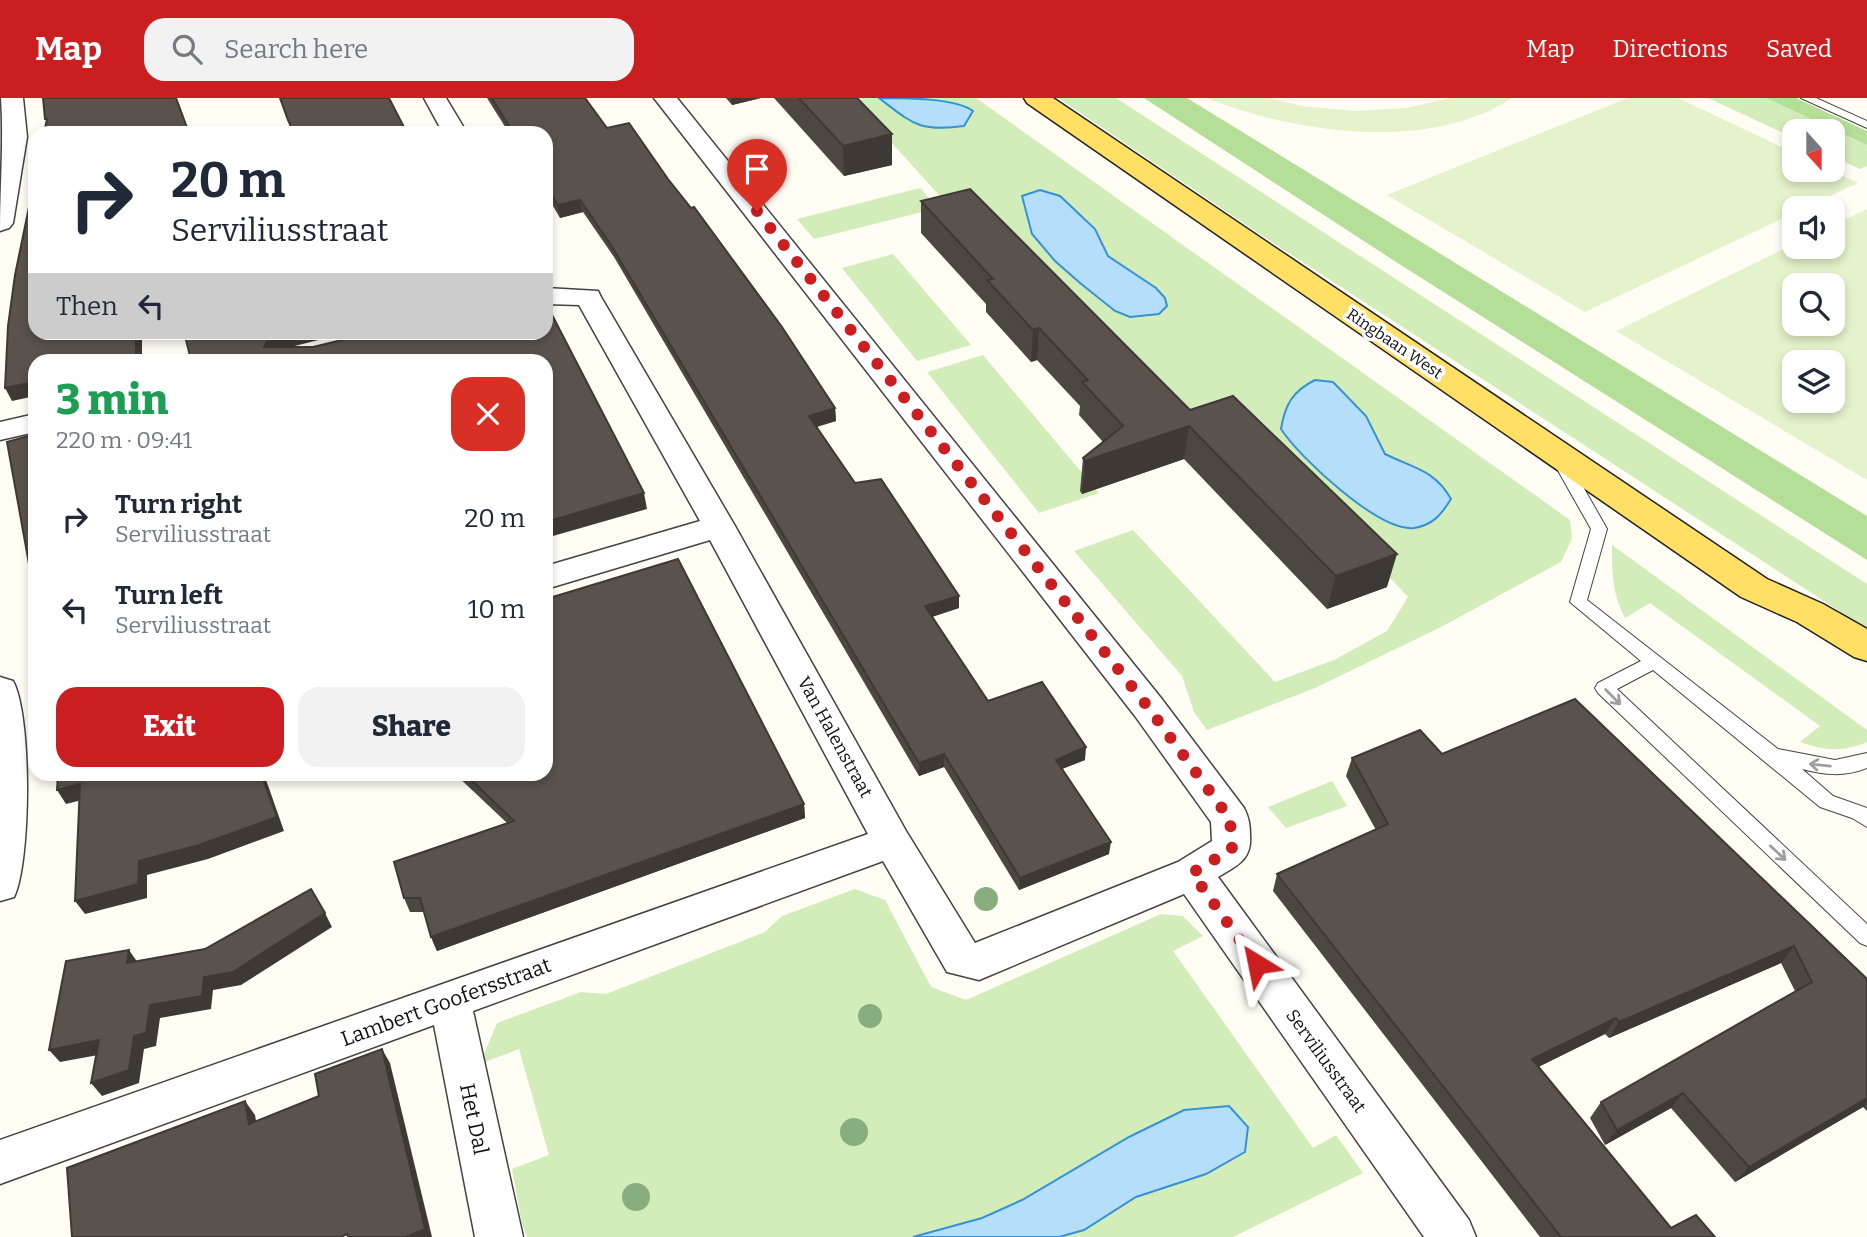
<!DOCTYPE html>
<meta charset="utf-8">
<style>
:root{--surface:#fff;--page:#f2f2f3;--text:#1f2937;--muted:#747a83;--accent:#ca1e21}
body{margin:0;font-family:Bitter,serif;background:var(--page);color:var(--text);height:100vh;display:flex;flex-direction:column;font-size:26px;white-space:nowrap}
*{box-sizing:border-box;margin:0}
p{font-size:23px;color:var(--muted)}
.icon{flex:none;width:38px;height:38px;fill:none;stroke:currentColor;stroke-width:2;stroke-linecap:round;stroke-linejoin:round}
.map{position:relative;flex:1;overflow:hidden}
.side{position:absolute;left:28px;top:256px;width:525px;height:427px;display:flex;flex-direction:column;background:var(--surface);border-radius:21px;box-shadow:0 4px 10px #0003}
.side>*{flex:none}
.top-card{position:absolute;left:28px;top:28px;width:525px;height:214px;border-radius:21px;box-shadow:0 4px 10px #0003;background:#fff;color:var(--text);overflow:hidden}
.needle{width:46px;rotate:159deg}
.controls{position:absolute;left:1782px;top:21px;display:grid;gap:14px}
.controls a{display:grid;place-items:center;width:63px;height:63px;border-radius:14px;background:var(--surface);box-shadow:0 4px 10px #0003;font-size:35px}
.pin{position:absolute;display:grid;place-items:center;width:60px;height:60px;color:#fff;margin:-72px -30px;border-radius:50% 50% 50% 0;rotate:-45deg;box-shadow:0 0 7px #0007}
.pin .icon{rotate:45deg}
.me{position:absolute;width:77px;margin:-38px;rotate:325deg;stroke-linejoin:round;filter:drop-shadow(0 0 5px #0008)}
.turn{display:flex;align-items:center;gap:24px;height:147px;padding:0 28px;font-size:32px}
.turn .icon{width:91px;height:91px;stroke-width:2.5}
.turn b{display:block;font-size:49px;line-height:60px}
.then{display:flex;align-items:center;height:66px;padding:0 28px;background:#0003;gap:14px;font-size:26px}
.round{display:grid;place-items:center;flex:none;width:74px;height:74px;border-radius:21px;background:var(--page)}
.summary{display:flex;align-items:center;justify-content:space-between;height:119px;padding:0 28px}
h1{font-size:42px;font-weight:800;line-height:52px;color:#1e9e55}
.primary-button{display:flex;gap:14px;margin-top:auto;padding:14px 28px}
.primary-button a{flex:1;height:80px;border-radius:21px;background:var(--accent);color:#fff;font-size:28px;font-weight:800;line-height:80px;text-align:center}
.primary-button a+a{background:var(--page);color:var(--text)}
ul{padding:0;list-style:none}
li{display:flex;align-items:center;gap:21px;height:91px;padding:0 28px}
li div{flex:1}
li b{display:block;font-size:26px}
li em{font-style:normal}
header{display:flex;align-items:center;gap:42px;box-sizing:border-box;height:98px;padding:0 35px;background:var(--accent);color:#fff}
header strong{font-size:33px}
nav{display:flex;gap:38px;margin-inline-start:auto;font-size:24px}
.search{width:490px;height:63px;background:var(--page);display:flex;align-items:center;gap:18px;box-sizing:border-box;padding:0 24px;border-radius:21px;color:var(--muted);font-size:26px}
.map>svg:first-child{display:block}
.green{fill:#d3edba}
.forest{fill:#b5df98}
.pitch{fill:#e5f3cc;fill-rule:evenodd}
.water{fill:#b5defa;stroke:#3791d6;stroke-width:2}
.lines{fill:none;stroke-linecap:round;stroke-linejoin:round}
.service-casing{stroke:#434343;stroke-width:2}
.minor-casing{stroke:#434343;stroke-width:3}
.primary-casing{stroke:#212121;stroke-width:3}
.service{fill:#fff;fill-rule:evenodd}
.minor{fill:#fff;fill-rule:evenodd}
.primary{fill:#ffdf64;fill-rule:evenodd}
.tree{fill:#89ae7d}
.wall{fill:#4d4741}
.shaded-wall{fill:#3f3935}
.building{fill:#5a524c;stroke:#3f3935;stroke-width:2}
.oneway{stroke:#9f9f9f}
.route{stroke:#ca1e21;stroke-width:12;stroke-dasharray:0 21.6}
.labels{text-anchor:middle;stroke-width:7;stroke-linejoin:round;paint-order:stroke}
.far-street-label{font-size:16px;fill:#101010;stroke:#fff}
.street-label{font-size:18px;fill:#101010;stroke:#fff}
.near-street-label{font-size:21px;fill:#101010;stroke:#fff}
</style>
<header>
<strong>Map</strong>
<div class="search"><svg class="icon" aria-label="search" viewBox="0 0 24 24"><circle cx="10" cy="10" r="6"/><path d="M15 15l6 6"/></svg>Search here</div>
<nav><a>Map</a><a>Directions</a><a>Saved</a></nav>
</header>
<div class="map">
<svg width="1867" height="1139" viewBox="0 0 1867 1139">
<rect width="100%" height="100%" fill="#fffdf4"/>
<g class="green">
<path d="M 851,0 L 976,0 L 1570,422 L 1572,440 L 1561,464 L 1439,530 L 1315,590 L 1207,632 L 1194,614 L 1182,578 L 1074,453 L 1133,432 L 1275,584 L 1334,562 L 1387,533 L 1408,499 L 1233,313 L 1188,325 L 958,118 Z"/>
<path d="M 1058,0 L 1116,0 L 1867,486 L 1867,531 L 1264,139 Z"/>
<path d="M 1708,0 L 1766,0 L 1867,47 L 1867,68 L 1860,71 L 1832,58 L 1832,33 L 1794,33 L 1794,40 Z"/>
<path d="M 920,90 L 938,110 L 814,141 L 797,121 Z"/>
<path d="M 893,156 L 971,247 L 917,263 L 842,170 Z"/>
<path d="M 983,257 L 1099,395 L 1039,415 L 927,274 Z"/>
<path d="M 1612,447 L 1867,632 L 1867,644 C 1842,654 1825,653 1800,644 L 1820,628 L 1650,505 L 1625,520 C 1612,495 1612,474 1612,447 Z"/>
<path d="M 1332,683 L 1347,708 L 1286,730 L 1268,709 Z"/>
<path d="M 855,791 L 885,802 L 931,889 L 966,902 L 1161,816 L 1183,818 L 1203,838 L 1173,853 L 1313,1050 L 1336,1037 L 1363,1075 L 1233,1139 L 1059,1139 L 1084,1132 L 1136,1099 L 1206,1076 L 1129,1039 L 1022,1102 L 982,1120 L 913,1139 L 527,1139 L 522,1126 L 512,1071 L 549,1057 L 519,951 L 480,966 L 497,925 L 581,894 L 606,896 L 765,834 L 782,818 Z"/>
</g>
<g class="forest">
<path d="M 1144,0 L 1187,0 L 1867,418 L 1867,462 L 1393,162 Z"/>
<path d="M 1766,0 L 1796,0 L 1867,33 L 1867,47 Z"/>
</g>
<g class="pitch">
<path d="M 1207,0 L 1270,0 L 1302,8 L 1355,13 L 1406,10 L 1450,0 L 1512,0 C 1429,55 1293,35 1207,0 Z"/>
<path d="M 1628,0 L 1678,0 L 1794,55 L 1794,72 L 1830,72 L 1858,85 L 1804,110 L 1794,110 L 1794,115 L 1585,214 L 1387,97 Z"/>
<path d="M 1867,111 L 1867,382 L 1616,233 L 1794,146 L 1794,149 L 1832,149 L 1832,128 ZM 1794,187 L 1832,187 L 1832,226 L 1794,226 ZM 1794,264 L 1832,264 L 1832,303 L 1794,303 Z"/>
</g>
<g class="water">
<path d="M 879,0 C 904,0 956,0 973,13 L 964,28 C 919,34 913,26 879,0 Z"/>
<path d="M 1040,92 L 1060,98 L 1095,131 L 1108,158 L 1156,190 L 1165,200 L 1167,208 L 1159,216 L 1130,219 L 1115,213 L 1080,185 L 1055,163 L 1032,136 L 1022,98 Z"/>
<path d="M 1315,282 L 1333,284 L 1366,318 L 1385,356 C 1413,370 1435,372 1451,401 C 1441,417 1433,427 1414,430 C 1379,434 1299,359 1281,331 C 1285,306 1293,293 1315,282 Z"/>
<path d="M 1229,1008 L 1248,1029 L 1245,1054 L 1206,1076 L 1136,1099 L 1084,1132 L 1059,1139 L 913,1139 L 982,1120 L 1022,1102 L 1129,1039 L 1184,1012 Z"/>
</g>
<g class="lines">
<g class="service-casing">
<g id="service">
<path d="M 1801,0 L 1816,0 L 1867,23 L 1867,30 Z"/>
<path d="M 1560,357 L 1568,362 L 1607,431 L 1587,502 L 1778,651 L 1835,662 L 1867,655 L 1867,670 C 1845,679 1824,677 1802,671 L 1833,698 L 1867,710 L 1867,729 L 1852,720 L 1820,709 L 1653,572 L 1617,591 L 1867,826 L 1867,848 L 1860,845 L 1598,595 L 1595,590 L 1598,585 L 1641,563 L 1570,504 L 1591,431 L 1552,362 Z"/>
</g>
</g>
<g class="minor-casing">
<g id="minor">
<path d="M 1,0 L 23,0 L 27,39 L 13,125 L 9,130 L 0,133 C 0,88 4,44 1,0 Z"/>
<path d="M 424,0 L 446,0 L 467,35 L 443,35 Z"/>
<path d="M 654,0 L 677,0 L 1161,600 L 1244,710 C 1249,720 1250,727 1250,738 C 1252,762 1236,768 1218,779 L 1469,1122 L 1476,1139 L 1424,1139 L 1184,796 L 979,882 L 947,874 L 883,763 L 473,913 L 523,1139 L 475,1139 L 434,927 L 0,1086 L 0,1042 L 868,736 L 710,442 L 546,491 L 546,468 L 700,423 L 579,207 L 546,206 L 546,190 L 598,193 L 601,199 L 735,428 L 906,733 L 975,845 L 1178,764 L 1212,743 L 1211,724 L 1135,618 Z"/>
<path d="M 35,316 L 35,334 L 0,342 L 0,324 Z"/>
<path d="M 0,579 L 13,583 C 32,617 31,764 14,799 L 0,803 Z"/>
</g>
</g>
<g class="primary-casing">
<path id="primary" d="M 1024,0 L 1053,0 L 1767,481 L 1823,506 L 1867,531 L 1867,563 L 1854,559 L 1797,524 L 1741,499 L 1027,5 Z"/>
</g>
<use href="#service" class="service"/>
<use href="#minor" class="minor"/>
<use href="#primary" class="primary"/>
</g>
<g class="tree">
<circle cx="986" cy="801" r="12"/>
<circle cx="870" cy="918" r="12"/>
<circle cx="854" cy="1034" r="14"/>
<circle cx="636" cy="1099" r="14"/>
</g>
<g class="wall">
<path d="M 487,0 L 585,0 L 607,30 L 668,81 L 835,310 L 836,323 L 817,329 L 855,385 L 959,498 L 959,510 L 932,519 L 988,603 L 1085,662 L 1062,671 L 1109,756 L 1019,792 L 944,669 L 919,678 L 614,159 L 583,114 L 560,120 L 546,96 L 546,35 L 509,35 Z"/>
<path d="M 726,0 L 761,0 L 732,7 Z"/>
<path d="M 774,0 L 857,0 L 892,67 L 844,78 Z"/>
<path d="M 921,103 L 1190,312 L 1387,489 L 1327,511 L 1184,361 L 1082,396 L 1080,393 L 1083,360 L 1103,344 L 1079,317 L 1080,308 L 1037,262 L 1031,264 L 986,214 L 986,206 L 921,135 Z"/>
<path d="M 1442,656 L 1867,881 L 1867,1013 L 1863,1009 L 1735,1084 L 1671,1010 L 1605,1047 L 1590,1020 L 1601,1004 L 1795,893 L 1781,865 L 1609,940 L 1605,936 L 1538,969 L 1671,1130 L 1715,1139 L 1540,1139 L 1273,793 L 1277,776 L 1376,732 L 1346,678 L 1352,660 Z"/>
<path d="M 455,676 L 546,676 L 804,706 L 805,720 L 437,853 L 431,839 L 424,814 L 410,814 L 404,800 L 507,725 Z"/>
</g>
<g class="shaded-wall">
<path d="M 731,0 L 761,0 L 732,7 Z"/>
<path d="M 892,36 L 892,67 L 844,78 L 843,48 Z"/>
<path d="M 580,102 L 583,114 L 560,120 L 558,107 Z"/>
<path d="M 1039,230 L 1037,262 L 1031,264 L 1033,232 Z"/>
<rect x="136" y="234" width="6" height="28"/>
<path d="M 284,234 L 350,234 L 275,253 L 264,249 L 270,238 Z"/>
<path d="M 35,284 L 35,298 L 12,303 L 5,290 Z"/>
<path d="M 835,310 L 836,323 L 810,330 L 809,318 Z"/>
<path d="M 1189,328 L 1184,361 L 1082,396 L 1085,363 Z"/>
<path d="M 644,395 L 647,411 L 546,440 L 546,424 Z"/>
<path d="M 1397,456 L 1387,489 L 1327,511 L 1336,478 Z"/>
<path d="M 959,498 L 959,510 L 925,521 L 925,508 Z"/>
<path d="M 1086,649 L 1085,662 L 1054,674 L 1056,662 Z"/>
<path d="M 944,656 L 944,669 L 919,678 L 919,665 Z"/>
<path d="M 261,676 L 264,676 L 284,733 L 208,761 L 147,777 L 147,800 L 85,816 L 75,803 Z"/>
<path d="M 80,686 L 90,700 L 66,706 L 57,692 Z"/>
<path d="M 804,706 L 805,720 L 437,853 L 431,839 Z"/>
<path d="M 1111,744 L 1109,756 L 1019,792 L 1020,780 Z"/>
<path d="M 325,815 L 332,829 L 241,887 L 213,892 L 211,911 L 160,920 L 156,948 L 144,951 L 139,985 L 102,998 L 91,985 L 150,907 Z"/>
<path d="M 1794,848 L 1781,865 L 1609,940 L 1619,924 Z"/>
<path d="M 129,852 L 138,865 L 127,865 Z"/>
<path d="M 1616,920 L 1605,936 L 1522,977 L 1532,961 Z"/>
<path d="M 99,942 L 109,955 L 60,964 L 49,952 Z"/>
<path d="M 382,951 L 390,965 L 432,1139 L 406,1139 Z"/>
<path d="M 1683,995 L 1671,1010 L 1605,1047 L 1617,1032 Z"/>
<path d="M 1867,1000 L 1867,1005 L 1863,1009 L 1735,1084 L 1749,1069 Z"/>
<path d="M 245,1003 L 255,1017 L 259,1040 L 249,1026 Z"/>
</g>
<g class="building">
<path d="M 43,0 L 176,0 L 189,35 L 44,35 L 47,21 L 45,21 Z"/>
<path d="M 280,0 L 389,0 L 407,35 L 294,35 L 288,22 Z"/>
<path d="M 492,0 L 585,0 L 607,30 L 629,25 L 668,81 L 691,110 L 694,109 L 782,229 L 835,310 L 809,318 L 855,385 L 881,381 L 959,498 L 925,508 L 988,603 L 1042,584 L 1086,649 L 1056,662 L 1111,744 L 1020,780 L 944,656 L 919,665 L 611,147 L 580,102 L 558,107 L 546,88 L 546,35 L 513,35 Z"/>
<path d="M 799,0 L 857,0 L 892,36 L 843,48 Z"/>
<path d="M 35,80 L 35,234 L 136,234 L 136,262 L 35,262 L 35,284 L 5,290 L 8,228 L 15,177 Z"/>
<path d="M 970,91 L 1190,312 L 1233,298 L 1397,456 L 1336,478 L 1189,328 L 1085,363 L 1083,360 L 1123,328 L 1082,284 L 1088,282 L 1039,230 L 1033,232 L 987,182 L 993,181 L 921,103 Z"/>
<path d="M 546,211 L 549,211 L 644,395 L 546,424 L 546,262 L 191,262 L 184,234 L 284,234 L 270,238 L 264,249 L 313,249 L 375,234 L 546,234 Z"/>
<path d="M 35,336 L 35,499 L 7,344 Z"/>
<path d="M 678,461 L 804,706 L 431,839 L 420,800 L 404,800 L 394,764 L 514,723 L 465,676 L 546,676 L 546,501 Z"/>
<path d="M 1575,601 L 1867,881 L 1867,1000 L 1749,1069 L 1683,995 L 1617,1032 L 1601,1004 L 1812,884 L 1794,848 L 1619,924 L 1616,920 L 1532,961 L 1671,1130 L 1696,1117 L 1715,1139 L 1561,1139 L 1277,776 L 1388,726 L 1352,660 L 1420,632 L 1442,656 Z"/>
<path d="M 58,676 L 261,676 L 277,719 L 199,747 L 139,763 L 138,786 L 75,803 L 80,686 L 57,692 Z"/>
<path d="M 311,791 L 325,815 L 233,874 L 204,879 L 202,898 L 150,907 L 146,935 L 134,938 L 129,972 L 91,985 L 99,942 L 49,952 L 66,863 L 129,852 L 127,865 L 205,851 Z"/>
<path d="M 382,951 L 425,1131 L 406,1139 L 348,1139 L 347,1136 L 341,1139 L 72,1139 L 67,1070 L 245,1003 L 249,1026 L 319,998 L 315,976 Z"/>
</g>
<defs><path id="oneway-shaft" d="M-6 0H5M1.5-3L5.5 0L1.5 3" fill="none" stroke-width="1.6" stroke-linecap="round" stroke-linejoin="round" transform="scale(1.75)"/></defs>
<g class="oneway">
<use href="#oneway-shaft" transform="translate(1613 599) rotate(45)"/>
<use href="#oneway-shaft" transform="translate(1820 667) rotate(-174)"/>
<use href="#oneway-shaft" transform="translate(1778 755) rotate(43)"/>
</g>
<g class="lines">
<path class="route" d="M 757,113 L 1148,609 L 1230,721 L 1232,751 L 1192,775 L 1257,866"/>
</g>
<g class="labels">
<g class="far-street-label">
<text transform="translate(1395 245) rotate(34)" y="6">Ringbaan West</text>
</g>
<g class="street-label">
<text transform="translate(835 639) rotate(61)" y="6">Van Halenstraat</text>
<text transform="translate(1326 963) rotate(54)" y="6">Serviliusstraat</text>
</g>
<g class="near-street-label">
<text transform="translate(446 904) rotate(-20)" y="7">Lambert Goofersstraat</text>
<text transform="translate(474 1021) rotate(78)" y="7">Het Dal</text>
</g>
</g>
</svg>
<div class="controls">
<a><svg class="needle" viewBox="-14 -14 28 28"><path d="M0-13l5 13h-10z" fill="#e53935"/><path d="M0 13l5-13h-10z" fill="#747a83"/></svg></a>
<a><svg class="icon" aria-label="sound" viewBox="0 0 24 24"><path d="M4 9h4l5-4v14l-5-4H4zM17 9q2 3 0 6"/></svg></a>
<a><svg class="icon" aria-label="search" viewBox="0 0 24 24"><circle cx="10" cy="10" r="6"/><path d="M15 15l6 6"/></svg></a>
<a><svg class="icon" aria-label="layers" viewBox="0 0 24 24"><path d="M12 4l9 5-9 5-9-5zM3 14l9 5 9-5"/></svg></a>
</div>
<div class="pin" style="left:757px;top:113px;background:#d93025"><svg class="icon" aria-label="arrive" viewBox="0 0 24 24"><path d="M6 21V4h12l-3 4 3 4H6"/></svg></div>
<svg class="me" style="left:1257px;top:866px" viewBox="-20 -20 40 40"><path d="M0-17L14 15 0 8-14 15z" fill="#ca1e21" stroke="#fff" stroke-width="4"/></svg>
<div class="top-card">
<div class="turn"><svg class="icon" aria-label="right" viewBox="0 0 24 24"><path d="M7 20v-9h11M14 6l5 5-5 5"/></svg><div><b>20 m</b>Serviliusstraat</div></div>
<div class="then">Then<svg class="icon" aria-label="left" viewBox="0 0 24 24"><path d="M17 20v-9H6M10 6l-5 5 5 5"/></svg></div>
</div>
<section class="side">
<div class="summary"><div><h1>3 min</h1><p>220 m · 09:41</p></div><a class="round" style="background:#d93025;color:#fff"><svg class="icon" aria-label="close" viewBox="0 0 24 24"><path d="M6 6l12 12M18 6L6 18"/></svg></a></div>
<ul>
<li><svg class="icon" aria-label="right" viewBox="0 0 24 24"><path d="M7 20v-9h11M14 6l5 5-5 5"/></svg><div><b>Turn right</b><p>Serviliusstraat</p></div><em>20 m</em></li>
<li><svg class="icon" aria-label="left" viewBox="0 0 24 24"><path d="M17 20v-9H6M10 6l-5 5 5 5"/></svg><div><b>Turn left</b><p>Serviliusstraat</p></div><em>10 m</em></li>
</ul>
<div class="primary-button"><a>Exit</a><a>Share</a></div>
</section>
</div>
